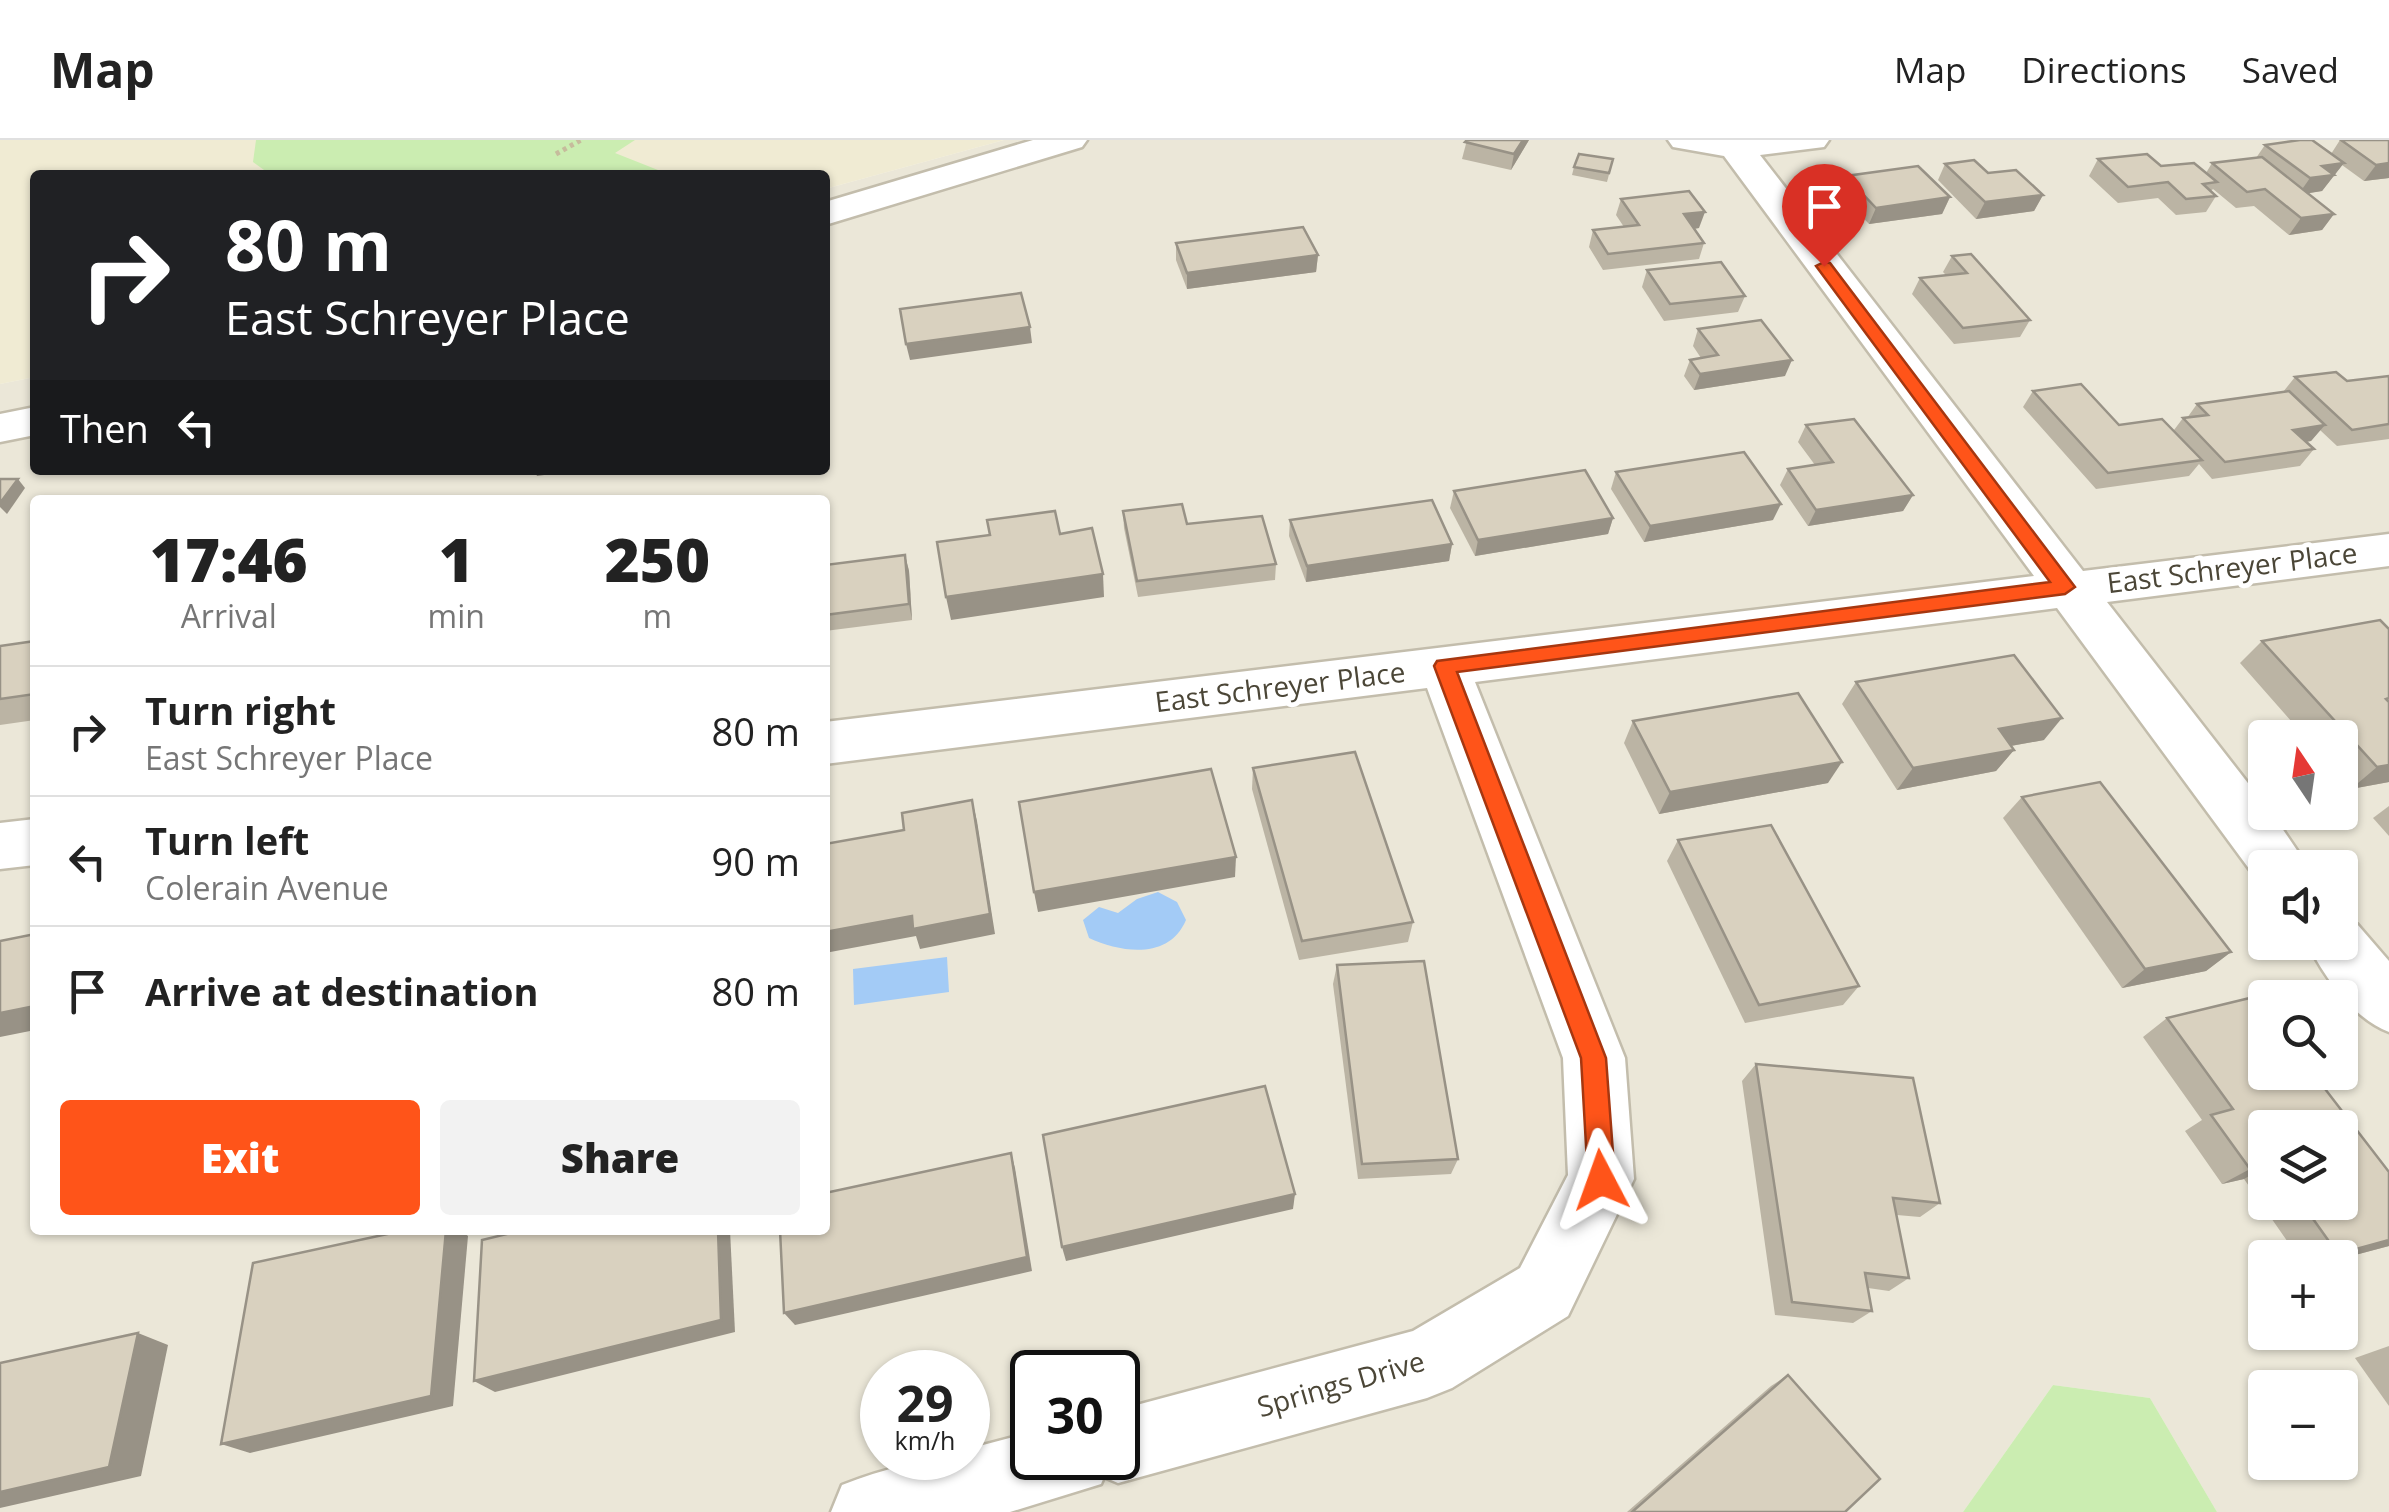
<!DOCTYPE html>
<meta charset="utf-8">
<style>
:root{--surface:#fff;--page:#f2f2f2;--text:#222;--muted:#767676;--line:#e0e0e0;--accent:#ff5419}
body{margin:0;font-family:"Open Sans",sans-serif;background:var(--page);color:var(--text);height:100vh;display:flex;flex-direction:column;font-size:38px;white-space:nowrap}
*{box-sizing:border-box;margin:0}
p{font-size:32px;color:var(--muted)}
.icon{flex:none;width:55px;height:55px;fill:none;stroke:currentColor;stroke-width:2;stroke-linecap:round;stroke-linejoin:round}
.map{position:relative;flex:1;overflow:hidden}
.side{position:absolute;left:30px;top:355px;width:800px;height:740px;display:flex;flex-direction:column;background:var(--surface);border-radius:10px;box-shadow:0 2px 8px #0004}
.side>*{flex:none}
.guide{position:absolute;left:30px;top:30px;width:800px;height:305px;border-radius:10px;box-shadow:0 2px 8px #0004;background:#202124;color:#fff;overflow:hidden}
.needle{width:65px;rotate:347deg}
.tools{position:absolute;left:2248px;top:580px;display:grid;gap:20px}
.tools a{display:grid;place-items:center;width:110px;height:110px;border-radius:10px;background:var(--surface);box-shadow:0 2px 8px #0004;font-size:50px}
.speed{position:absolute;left:860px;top:1210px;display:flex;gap:20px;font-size:50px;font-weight:700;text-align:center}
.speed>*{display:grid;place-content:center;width:130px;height:130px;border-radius:50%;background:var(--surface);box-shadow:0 2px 8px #0004;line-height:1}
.speed small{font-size:25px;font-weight:400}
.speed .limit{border:5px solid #111;border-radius:15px;background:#fff;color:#111}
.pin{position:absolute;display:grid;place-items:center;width:85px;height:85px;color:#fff;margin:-102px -42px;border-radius:50% 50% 50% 0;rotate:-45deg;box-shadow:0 0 10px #0007}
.pin .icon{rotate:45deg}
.me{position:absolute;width:110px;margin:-55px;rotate:356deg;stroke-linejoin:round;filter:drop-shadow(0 0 8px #0008)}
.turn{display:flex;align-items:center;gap:35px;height:210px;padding:0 30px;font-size:45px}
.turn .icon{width:130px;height:130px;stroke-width:2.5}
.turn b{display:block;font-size:70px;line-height:85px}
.then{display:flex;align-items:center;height:95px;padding:0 30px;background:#0003;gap:20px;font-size:38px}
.eta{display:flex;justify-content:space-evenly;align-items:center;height:170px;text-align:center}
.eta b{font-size:60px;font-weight:800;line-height:70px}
.cta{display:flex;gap:20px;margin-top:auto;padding:20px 30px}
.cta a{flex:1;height:115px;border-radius:10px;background:var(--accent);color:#fff;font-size:40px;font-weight:800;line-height:115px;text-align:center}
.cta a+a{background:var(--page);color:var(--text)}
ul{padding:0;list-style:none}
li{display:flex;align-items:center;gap:30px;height:130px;padding:0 30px;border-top:2px solid var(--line)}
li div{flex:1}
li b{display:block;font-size:38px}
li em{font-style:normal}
header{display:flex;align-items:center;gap:60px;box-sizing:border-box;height:140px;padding:0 50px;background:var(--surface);border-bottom:2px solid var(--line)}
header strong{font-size:48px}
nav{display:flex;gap:55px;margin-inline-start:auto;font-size:35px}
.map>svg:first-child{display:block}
.residential{fill:#ebe7d8;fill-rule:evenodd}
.education{fill:#f0ebd3}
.green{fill:#cbedb1}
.water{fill:#a3cbf6}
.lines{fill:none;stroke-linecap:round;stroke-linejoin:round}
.minor-casing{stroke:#c3bdac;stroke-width:5}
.path{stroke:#c6bc9c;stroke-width:5;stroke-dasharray:4 4;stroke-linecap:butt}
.minor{fill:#fff;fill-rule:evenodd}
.wall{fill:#bbb4a4;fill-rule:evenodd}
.shaded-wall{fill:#989286}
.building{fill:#d9d1bf;stroke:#989286;stroke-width:2.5}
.route{fill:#ff5419;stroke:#a63710;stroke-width:2.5}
.labels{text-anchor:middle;stroke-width:10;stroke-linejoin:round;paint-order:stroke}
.street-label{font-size:28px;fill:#4b4637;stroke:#fff}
</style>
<header>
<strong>Map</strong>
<nav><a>Map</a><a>Directions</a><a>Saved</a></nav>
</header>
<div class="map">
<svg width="2389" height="1372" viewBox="0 0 2389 1372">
<rect width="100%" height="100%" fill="#f6f4ea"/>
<path class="residential" d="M 1004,0 L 2389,0 L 2389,1372 L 2217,1372 L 2150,1258 L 2053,1245 L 1963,1372 L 0,1372 L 0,244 L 35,237 L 35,330 L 825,330 L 825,49 ZM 35,360 L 825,360 L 825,1090 L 35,1090 ZM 2265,598 L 2340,598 L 2340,672 L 2265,672 ZM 2265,728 L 2340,728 L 2340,802 L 2265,802 ZM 2265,858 L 2340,858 L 2340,932 L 2265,932 ZM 2265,988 L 2340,988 L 2340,1062 L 2265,1062 ZM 2265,1118 L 2340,1118 L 2340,1192 L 2265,1192 ZM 882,1232 L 968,1232 L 968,1318 L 882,1318 ZM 1032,1232 L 1118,1232 L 1118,1318 L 1032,1318 ZM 2265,1248 L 2340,1248 L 2340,1322 L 2265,1322 Z"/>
<path class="education" d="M 0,0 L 1004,0 L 825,49 L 825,35 L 35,35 L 35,237 L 0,244 Z"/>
<g class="green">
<path d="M 256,0 L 635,0 L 615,13 L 663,32 L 271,35 L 253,22 Z"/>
<path d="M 2053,1245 L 2150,1258 L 2217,1372 L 1963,1372 Z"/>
</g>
<g class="water">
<path d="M 1158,752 L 1177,762 L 1186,780 C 1169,820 1122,813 1089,798 L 1083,780 L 1099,767 L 1118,773 L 1137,759 Z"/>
<path d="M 947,817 L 949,852 L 854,865 L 853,829 Z"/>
</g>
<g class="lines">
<g class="minor-casing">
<g id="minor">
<path d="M 1033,0 L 1087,0 L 1082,7 L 825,85 L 825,62 Z"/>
<path d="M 1668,0 L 1829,0 L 1824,7 L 1760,15 L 2083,431 L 2389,394 L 2389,426 L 2107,462 L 2265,665 L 2265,672 L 2271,672 L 2309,728 L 2265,728 L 2265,746 L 2261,745 L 2057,468 L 1475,542 L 1625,918 L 1634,1039 L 1568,1176 L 1452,1248 L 1427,1258 L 1118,1343 L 1104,1337 L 1101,1344 L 1010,1372 L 831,1372 L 842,1345 C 883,1329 924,1318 968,1318 L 968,1309 L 1032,1292 L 1032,1318 L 1118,1318 L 1118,1270 L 1413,1191 L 1520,1128 L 1568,1035 L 1563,918 L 1427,548 L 825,624 L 825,582 L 2034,436 L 1724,16 L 1673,7 Z"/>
<path d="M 35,267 L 35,295 L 0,302 L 0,274 Z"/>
<path d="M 35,679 L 35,725 L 0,729 L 0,683 Z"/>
<path d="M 2340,778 L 2357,784 L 2389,821 L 2389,892 C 2354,879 2323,836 2307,802 L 2340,802 Z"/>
</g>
</g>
<path class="path" d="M 556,14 L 581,0"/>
<use href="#minor" class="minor"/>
</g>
<g class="wall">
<path d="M 1467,0 L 1529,0 L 1511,30 L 1462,19 Z"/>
<path d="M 2340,0 L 2389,0 L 2389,38 L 2364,41 L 2342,25 L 2322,51 L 2308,53 L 2334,74 L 2322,90 L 2289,95 L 2254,66 L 2236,68 L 2213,49 L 2211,51 L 2216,56 L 2206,72 L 2176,75 L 2158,58 L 2118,63 L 2089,36 L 2098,19 L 2161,26 L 2206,33 L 2212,23 L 2256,18 L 2265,5 L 2331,14 Z"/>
<path d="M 1613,19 L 1607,42 L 1572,35 L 1574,27 Z"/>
<path d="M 1945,24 L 1988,33 L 2043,55 L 2034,71 L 1976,79 L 1938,40 Z"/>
<path d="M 1846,36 L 1950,57 L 1942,74 L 1869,84 L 1839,52 Z"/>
<path d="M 1621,59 L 1699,88 L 1694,89 L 1704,103 L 1699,119 L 1603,130 L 1589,107 L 1593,90 L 1624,87 L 1616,75 Z"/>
<path d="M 1176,103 L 1318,115 L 1316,132 L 1187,149 L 1176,120 Z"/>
<path d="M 1952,116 L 2030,180 L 2020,197 L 1954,204 L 1912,154 L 1920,138 L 1946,135 L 1943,132 Z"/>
<path d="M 1647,130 L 1745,156 L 1738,172 L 1664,181 L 1642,147 Z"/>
<path d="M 1698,189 L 1785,236 L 1694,250 L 1684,236 L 1690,220 L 1701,218 L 1693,206 Z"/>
<path d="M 2389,236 L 2389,299 L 2337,306 L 2320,290 L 2311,301 L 2306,302 L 2314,309 L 2300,326 L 2212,339 L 2199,324 L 2189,336 L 2096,349 L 2023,267 L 2033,251 L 2119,285 L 2174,290 L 2183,278 L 2187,278 L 2197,264 L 2283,252 L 2295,237 L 2347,241 Z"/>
<path d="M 1806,285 L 1913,355 L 1903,371 L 1808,386 L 1780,345 L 1788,329 L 1815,325 L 1798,302 Z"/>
<path d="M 1616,332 L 1773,380 L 1644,402 L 1611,349 Z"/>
<path d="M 1454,351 L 1613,378 L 1608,394 L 1475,416 L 1450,368 Z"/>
<path d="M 1123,371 L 1187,384 L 1276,424 L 1275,440 L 1138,457 L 1124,388 Z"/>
<path d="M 1290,380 L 1452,404 L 1449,421 L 1306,442 L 1289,396 Z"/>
<path d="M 905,415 L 909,431 L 912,480 L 825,491 L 825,425 Z"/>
<path d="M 2389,489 L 2389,642 L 2351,649 L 2340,636 L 2340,598 L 2306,598 L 2240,523 L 2262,501 Z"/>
<path d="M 35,501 L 35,580 L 0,585 L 0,506 Z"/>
<path d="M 1856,542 L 2044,600 L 2011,606 L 2014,610 L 1996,631 L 1897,650 L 1842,564 Z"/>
<path d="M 1633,581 L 1828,643 L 1659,674 L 1624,603 Z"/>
<path d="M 1253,628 L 1413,782 L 1408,802 L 1299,820 L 1252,649 Z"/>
<path d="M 2022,657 L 2231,812 L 2206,831 L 2122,848 L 2003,678 Z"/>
<path d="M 2389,666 L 2389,696 L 2373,678 Z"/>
<path d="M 1678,700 L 1859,846 L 1843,865 L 1745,883 L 1667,721 Z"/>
<path d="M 1337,825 L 1458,1019 L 1451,1034 L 1358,1039 L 1333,844 Z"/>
<path d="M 2167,878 L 2389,1106 L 2340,1119 L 2299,1118 L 2244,1039 L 2222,1044 L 2185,991 L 2202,980 L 2143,897 ZM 2265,988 L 2340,1062 L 2265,1062 Z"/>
<path d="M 1756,924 L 1940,1063 L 1920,1077 L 1897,1075 L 1909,1138 L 1889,1151 L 1868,1148 L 1872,1171 L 1853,1183 L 1775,1175 L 1742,941 Z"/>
<path d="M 2389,1206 L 2389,1266 L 2355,1218 Z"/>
<path d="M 1788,1235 L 1845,1372 L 1627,1372 L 1771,1246 Z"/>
</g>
<g class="shaded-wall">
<path d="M 1523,0 L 1529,0 L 1511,30 L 1514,14 Z"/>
<path d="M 2344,23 L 2322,51 L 2298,55 L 2310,38 L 2322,26 Z"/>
<path d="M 2389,23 L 2389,38 L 2364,41 L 2376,25 Z"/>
<path d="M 2043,55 L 2034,71 L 1976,79 L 1985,62 Z"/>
<path d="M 1950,57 L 1942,74 L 1869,84 L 1876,68 Z"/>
<path d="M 1705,72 L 1699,88 L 1678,91 L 1684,74 Z"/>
<path d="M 2334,74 L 2322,90 L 2289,95 L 2301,78 Z"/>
<path d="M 1318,115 L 1316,132 L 1187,149 L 1187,133 Z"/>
<path d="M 1030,187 L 1032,203 L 910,220 L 906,204 Z"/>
<path d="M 1792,220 L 1785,236 L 1694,250 L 1700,234 Z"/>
<path d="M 2325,285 L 2311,301 L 2280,306 L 2293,290 Z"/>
<path d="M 534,330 L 580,330 L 537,336 Z"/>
<path d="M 18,339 L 25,348 L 7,374 L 0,367 L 0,363 Z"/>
<path d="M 1913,355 L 1903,371 L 1808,386 L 1816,370 Z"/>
<path d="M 1781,364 L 1773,380 L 1644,402 L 1650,386 Z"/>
<path d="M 1613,378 L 1608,394 L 1475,416 L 1478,400 Z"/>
<path d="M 1452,404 L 1449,421 L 1306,442 L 1307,426 Z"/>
<path d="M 905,415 L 909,431 L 912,480 L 909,464 Z"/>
<path d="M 1103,434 L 1104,457 L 951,480 L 946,457 Z"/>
<path d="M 2062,578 L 2044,600 L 1982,611 L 1999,589 Z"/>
<path d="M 2014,610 L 1996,631 L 1897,650 L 1913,628 Z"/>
<path d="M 1842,622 L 1828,643 L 1659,674 L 1670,652 Z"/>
<path d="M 2389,625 L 2389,642 L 2351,649 L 2377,627 Z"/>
<path d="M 972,660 L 977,681 L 995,794 L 920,809 L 916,796 L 825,813 L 825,792 L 912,776 Z"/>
<path d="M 1236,717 L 1235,737 L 1038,772 L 1034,752 Z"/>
<path d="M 2231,812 L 2206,831 L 2122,848 L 2145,829 Z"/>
<path d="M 35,866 L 35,890 L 0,897 L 0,873 Z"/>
<path d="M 1011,1013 L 1015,1028 L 1032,1131 L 795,1185 L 784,1173 Z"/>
<path d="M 2265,1025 L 2265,1027 L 2244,1039 L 2222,1044 L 2250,1029 Z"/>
<path d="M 1295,1054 L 1293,1069 L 1066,1121 L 1062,1107 Z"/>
<path d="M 446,1090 L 460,1090 L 468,1096 L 453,1266 L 250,1313 L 221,1304 Z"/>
<path d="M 718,1090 L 730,1090 L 735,1192 L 495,1252 L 474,1241 Z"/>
<path d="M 2389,1100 L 2389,1106 L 2340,1119 L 2330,1118 Z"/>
<path d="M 138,1193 L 168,1205 L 141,1336 L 0,1368 L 0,1352 Z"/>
</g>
<g class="building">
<path d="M 1467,0 L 1523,0 L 1514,14 L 1465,2 Z"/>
<path d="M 2300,0 L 2312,0 L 2344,23 L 2322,26 L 2334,35 L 2310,38 L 2265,5 Z"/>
<path d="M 2341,0 L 2389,0 L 2389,23 L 2376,25 Z"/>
<path d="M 1579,14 L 1613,19 L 1609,33 L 1574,27 Z"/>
<path d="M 2147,14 L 2161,26 L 2194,23 L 2217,42 L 2203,44 L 2216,56 L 2186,59 L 2168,42 L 2128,47 L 2098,19 Z"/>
<path d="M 2262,17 L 2334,74 L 2301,78 L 2265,49 L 2247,52 L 2212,23 Z"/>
<path d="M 1974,20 L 1988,33 L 2016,30 L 2043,55 L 1985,62 L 1945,24 Z"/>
<path d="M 1918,26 L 1950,57 L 1876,68 L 1846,36 Z"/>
<path d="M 1689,51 L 1705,72 L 1684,74 L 1704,103 L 1608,114 L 1593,90 L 1639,85 L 1621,59 Z"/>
<path d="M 1303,87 L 1318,115 L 1187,133 L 1176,103 Z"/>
<path d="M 1971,114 L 2030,180 L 1963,188 L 1920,138 L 1967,133 L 1952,116 Z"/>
<path d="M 1721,122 L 1745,156 L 1670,164 L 1647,130 Z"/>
<path d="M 1021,153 L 1030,187 L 906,204 L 900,169 Z"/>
<path d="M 1761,180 L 1792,220 L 1700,234 L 1690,220 L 1718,215 L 1698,189 Z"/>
<path d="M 2336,232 L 2347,241 L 2389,236 L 2389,284 L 2352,290 L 2295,237 Z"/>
<path d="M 2081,244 L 2119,285 L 2162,279 L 2202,320 L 2108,333 L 2033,251 Z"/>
<path d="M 2289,251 L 2325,285 L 2293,290 L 2314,309 L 2225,322 L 2183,278 L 2208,275 L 2197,264 Z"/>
<path d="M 1854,279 L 1913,355 L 1816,370 L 1788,329 L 1833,322 L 1806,285 Z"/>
<path d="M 1744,312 L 1781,364 L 1650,386 L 1616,332 Z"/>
<path d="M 1585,330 L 1613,378 L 1478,400 L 1454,351 Z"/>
<path d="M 0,339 L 18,339 L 0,363 Z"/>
<path d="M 1432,360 L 1452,404 L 1307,426 L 1290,380 Z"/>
<path d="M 1182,364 L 1187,384 L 1262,376 L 1276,424 L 1137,441 L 1123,371 Z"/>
<path d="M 1055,371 L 1060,394 L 1092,388 L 1103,434 L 946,457 L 937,402 L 990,395 L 987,380 Z"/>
<path d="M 905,415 L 909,464 L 825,475 L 825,425 Z"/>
<path d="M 2380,480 L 2389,489 L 2389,558 L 2386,559 L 2389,562 L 2389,625 L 2377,627 L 2262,501 Z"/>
<path d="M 35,501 L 35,554 L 0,559 L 0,506 Z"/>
<path d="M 2014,515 L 2062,578 L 1999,589 L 2014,610 L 1913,628 L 1856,542 Z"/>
<path d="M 1798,553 L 1842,622 L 1670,652 L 1633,581 Z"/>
<path d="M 1355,612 L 1413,782 L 1302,801 L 1253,628 Z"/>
<path d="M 1211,629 L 1236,717 L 1034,752 L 1019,662 Z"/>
<path d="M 2100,642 L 2231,812 L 2145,829 L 2022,657 Z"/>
<path d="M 972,660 L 990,774 L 913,789 L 912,776 L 825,792 L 825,704 L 904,690 L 902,673 Z"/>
<path d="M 1771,685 L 1859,846 L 1759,865 L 1678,700 Z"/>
<path d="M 35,794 L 35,866 L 0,873 L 0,801 Z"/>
<path d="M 1424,821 L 1458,1019 L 1362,1024 L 1337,825 Z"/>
<path d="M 2254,857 L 2265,872 L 2265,932 L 2312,932 L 2389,1032 L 2389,1100 L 2338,1114 L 2301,1062 L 2340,1062 L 2340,988 L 2265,988 L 2265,1025 L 2250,1029 L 2211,975 L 2233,969 L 2167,878 Z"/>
<path d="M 1756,924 L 1913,938 L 1940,1063 L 1893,1058 L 1909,1138 L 1865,1133 L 1872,1171 L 1792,1162 Z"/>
<path d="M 1265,946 L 1295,1054 L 1062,1107 L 1043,995 Z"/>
<path d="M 1011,1013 L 1027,1117 L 784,1173 L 780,1090 L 825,1090 L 825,1053 Z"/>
<path d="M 406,1090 L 446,1090 L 431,1256 L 221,1304 L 253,1123 Z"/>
<path d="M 523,1090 L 718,1090 L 721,1180 L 474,1241 L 482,1100 Z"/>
<path d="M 138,1193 L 109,1327 L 0,1352 L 0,1223 Z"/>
<path d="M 1788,1235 L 1880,1339 L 1845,1372 L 1632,1372 Z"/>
</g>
<path class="route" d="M 1824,122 L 1830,123 L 2075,447 L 2065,454 L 1457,532 L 1606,918 L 1615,1040 L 1611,1049 L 1601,1053 L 1592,1049 L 1588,1040 L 1581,918 L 1434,526 L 1437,521 L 2050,442 L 1819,130 L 1816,126 Z"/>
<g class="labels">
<g class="street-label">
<text transform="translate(2232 428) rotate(-7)" y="10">East Schreyer Place</text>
<text transform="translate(1280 547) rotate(-7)" y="10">East Schreyer Place</text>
<text transform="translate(1341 1244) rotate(-16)" y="10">Springs Drive</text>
</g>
</g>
</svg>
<div class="tools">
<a><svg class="needle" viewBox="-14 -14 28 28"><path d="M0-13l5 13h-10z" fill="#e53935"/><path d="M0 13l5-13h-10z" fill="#767676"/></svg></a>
<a><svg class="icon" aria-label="sound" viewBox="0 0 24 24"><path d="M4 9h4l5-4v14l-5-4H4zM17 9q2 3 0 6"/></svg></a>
<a><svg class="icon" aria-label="search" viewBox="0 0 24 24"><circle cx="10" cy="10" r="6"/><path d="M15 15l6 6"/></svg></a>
<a><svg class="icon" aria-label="layers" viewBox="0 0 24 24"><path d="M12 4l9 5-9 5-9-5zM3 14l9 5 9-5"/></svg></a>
<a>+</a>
<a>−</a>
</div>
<div class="speed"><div>29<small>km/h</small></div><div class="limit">30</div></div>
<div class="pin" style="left:1824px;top:126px;background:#d93025"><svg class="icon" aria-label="arrive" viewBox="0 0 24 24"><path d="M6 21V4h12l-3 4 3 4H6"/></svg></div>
<svg class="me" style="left:1601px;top:1040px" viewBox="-20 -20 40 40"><path d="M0-17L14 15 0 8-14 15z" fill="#ff5419" stroke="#fff" stroke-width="4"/></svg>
<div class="guide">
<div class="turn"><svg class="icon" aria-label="right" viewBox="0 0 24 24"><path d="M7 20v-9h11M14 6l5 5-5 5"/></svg><div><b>80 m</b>East Schreyer Place</div></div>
<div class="then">Then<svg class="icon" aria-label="left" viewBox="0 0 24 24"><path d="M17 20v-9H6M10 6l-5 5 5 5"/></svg></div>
</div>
<section class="side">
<div class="eta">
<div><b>17:46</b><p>Arrival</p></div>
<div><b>1</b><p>min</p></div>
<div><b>250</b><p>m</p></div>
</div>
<ul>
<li><svg class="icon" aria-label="right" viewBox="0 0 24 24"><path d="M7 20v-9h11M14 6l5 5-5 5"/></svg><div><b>Turn right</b><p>East Schreyer Place</p></div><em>80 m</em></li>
<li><svg class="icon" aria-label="left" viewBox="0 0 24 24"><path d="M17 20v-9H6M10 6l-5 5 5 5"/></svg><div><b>Turn left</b><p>Colerain Avenue</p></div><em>90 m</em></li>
<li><svg class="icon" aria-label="arrive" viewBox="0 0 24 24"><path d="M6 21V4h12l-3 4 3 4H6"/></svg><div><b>Arrive at destination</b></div><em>80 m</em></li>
</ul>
<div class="cta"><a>Exit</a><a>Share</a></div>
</section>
</div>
